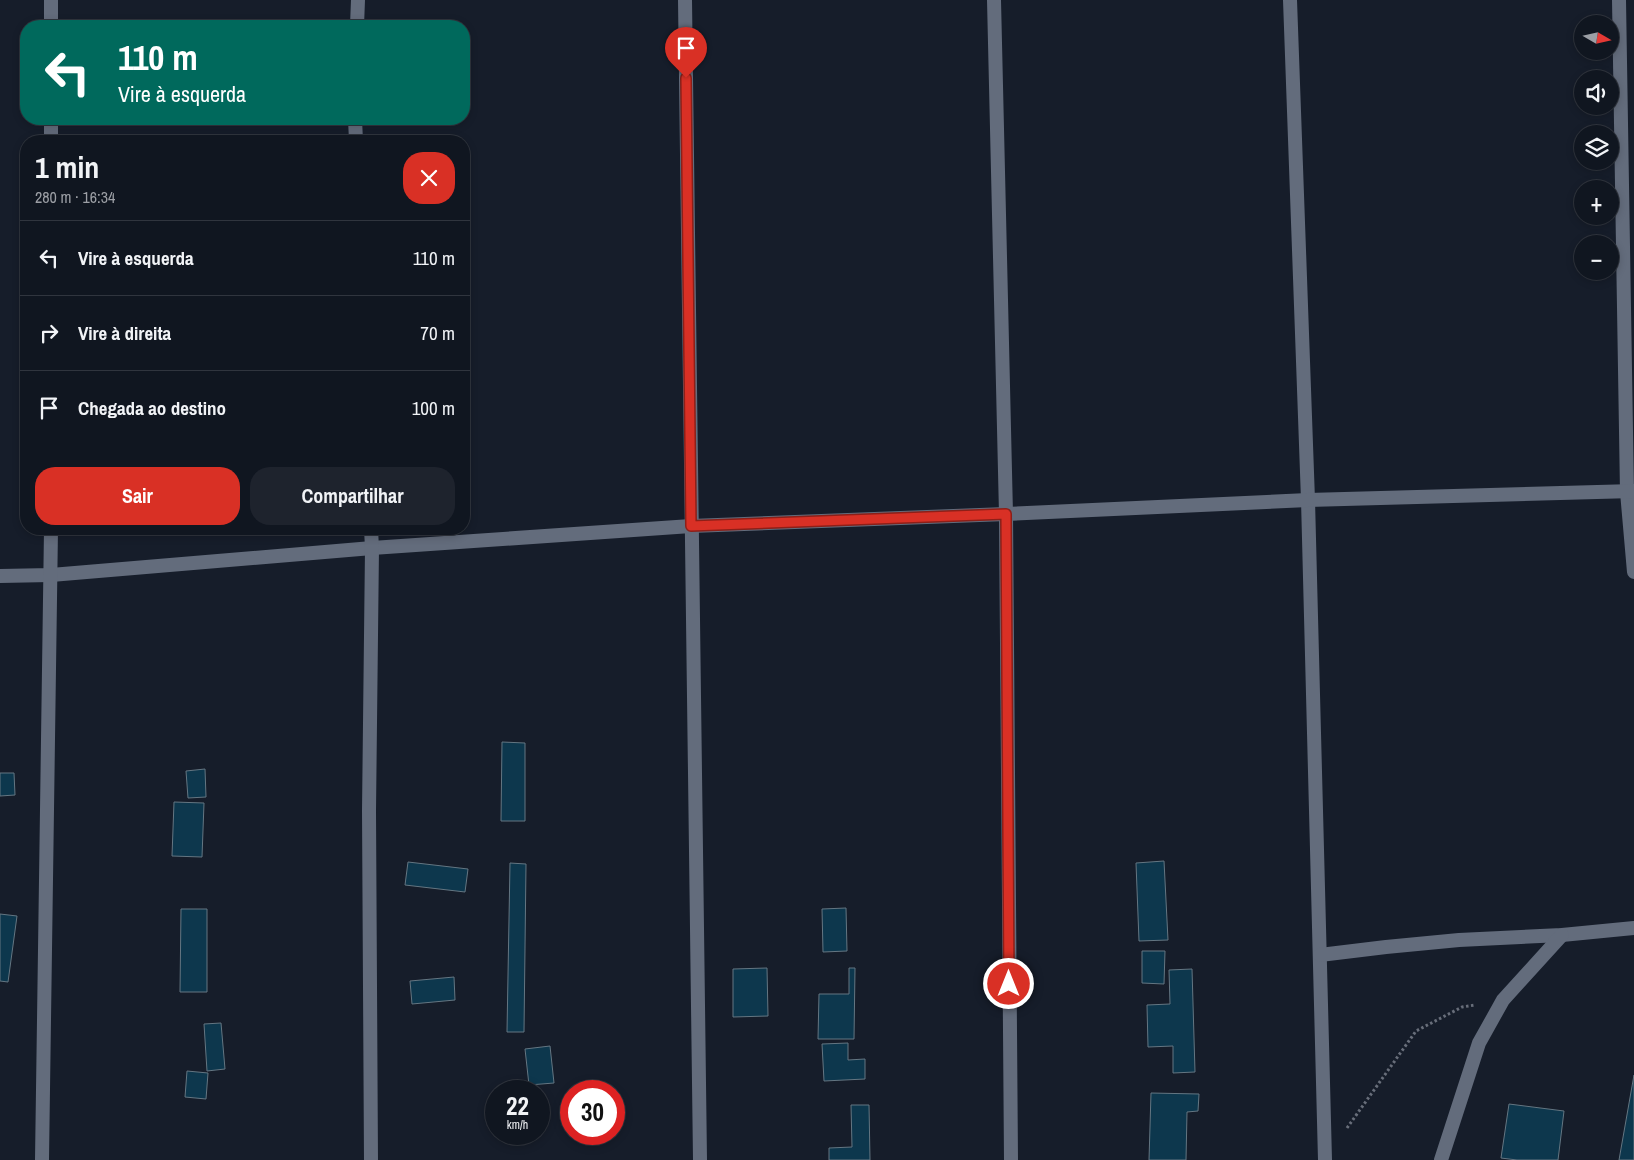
<!DOCTYPE html>
<html lang="pt">
<meta charset="utf-8">
<style>
:root{--surface:#101620;--page:#1e232d;--text:#f1f3f6;--muted:#9c9fa5;--line:#30353e;--accent:#d93025}
body{margin:0;font-family:"Archivo Narrow",sans-serif;background:var(--page);color:var(--text);height:100vh;display:flex;flex-direction:column;font-size:19px;white-space:nowrap}
*{box-sizing:border-box;margin:0}
p{font-size:16px;color:var(--muted)}
.icon{flex:none;width:28px;height:28px;fill:none;stroke:currentColor;stroke-width:2;stroke-linecap:round;stroke-linejoin:round}
.map{position:relative;flex:1;overflow:hidden}
.sheet{position:absolute;left:20px;top:135px;width:450px;height:400px;display:flex;flex-direction:column;background:var(--surface);border-radius:20px;box-shadow:0 2px 8px #0003,0 0 0 1px var(--line)}
.sheet>*{flex:none}
.banner{position:absolute;left:20px;top:20px;width:450px;height:105px;border-radius:20px;box-shadow:0 2px 8px #0003,0 0 0 1px var(--line);background:#00695c;color:#fff;overflow:hidden}
.needle{width:32px;rotate:99deg}
.controls{position:absolute;left:1574px;top:15px;display:grid;gap:10px}
.controls a{display:grid;place-items:center;width:45px;height:45px;border-radius:50%;background:var(--surface);box-shadow:0 2px 8px #0003,0 0 0 1px var(--line);font-size:25px}
.speed{position:absolute;left:485px;top:1080px;display:flex;gap:10px;font-size:25px;font-weight:700;text-align:center}
.speed>*{display:grid;place-content:center;width:65px;height:65px;border-radius:50%;background:var(--surface);box-shadow:0 2px 8px #0003,0 0 0 1px var(--line);line-height:1}
.speed small{font-size:12px;font-weight:400}
.speed .limit{border:8px solid #d22;background:#fff;color:#111}
.pin{position:absolute;display:grid;place-items:center;width:42px;height:42px;color:#fff;margin:-51px -21px;border-radius:50% 50% 50% 0;rotate:-45deg;box-shadow:0 0 5px #0007}
.pin .icon{rotate:45deg}
.me{position:absolute;width:55px;margin:-28px;rotate:0deg;stroke-linejoin:round;filter:drop-shadow(0 0 4px #0008)}
.turn{display:flex;align-items:center;gap:18px;height:105px;padding:0 15px;font-size:22px}
.turn .icon{width:65px;height:65px;stroke-width:2.5}
.turn b{display:block;font-size:35px;line-height:42px}
.round{display:grid;place-items:center;flex:none;width:52px;height:52px;border-radius:20px;background:var(--page)}
.summary{display:flex;align-items:center;justify-content:space-between;height:85px;padding:0 15px}
h1{font-size:30px;font-weight:800;line-height:38px}
.action{display:flex;gap:10px;margin-top:auto;padding:10px 15px}
.action a{flex:1;height:58px;border-radius:20px;background:var(--accent);color:#fff;font-size:20px;font-weight:800;line-height:58px;text-align:center}
.action a+a{background:var(--page);color:var(--text)}
ul{padding:0;list-style:none}
li{display:flex;align-items:center;gap:15px;height:75px;padding:0 15px;border-top:1px solid var(--line)}
li div{flex:1}
li b{display:block;font-size:19px}
li em{font-style:normal}
.map>svg:first-child{display:block}
.building{fill:#0d374d;stroke:#647682}
.lines{fill:none;stroke-linecap:round;stroke-linejoin:round}
.path{stroke:#686e7a;stroke-width:3;stroke-dasharray:2.5 2.5;stroke-linecap:butt}
.minor{stroke:#636c7c;stroke-width:14}
.route-casing{stroke:#8d1f18;stroke-width:12}
.route{stroke:#d93025;stroke-width:9}
</style>
<div class="map">
<svg width="1634" height="1160" viewBox="0 0 1634 1160">
<rect width="100%" height="100%" fill="#161d2a"/>
<g class="building">
<path d="M 502,742 L 525,743 L 525,821 L 501,821 Z"/>
<path d="M 205,769 L 206,797 L 188,798 L 186,771 Z"/>
<path d="M 0,773 L 14,773 L 15,795 L 0,796 Z"/>
<path d="M 174,802 L 204,803 L 202,857 L 172,856 Z"/>
<path d="M 1164,861 L 1168,940 L 1139,941 L 1136,863 Z"/>
<path d="M 408,862 L 468,869 L 465,892 L 405,885 Z"/>
<path d="M 510,863 L 526,864 L 524,1032 L 507,1032 Z"/>
<path d="M 846,908 L 847,951 L 823,952 L 822,909 Z"/>
<path d="M 181,909 L 207,909 L 207,992 L 180,992 Z"/>
<path d="M 0,914 L 17,916 L 8,982 L 0,981 Z"/>
<path d="M 1142,951 L 1165,951 L 1164,984 L 1142,983 Z"/>
<path d="M 767,968 L 768,1016 L 733,1017 L 733,969 Z"/>
<path d="M 849,968 L 855,968 L 854,1039 L 818,1039 L 819,994 L 849,994 Z"/>
<path d="M 1192,969 L 1195,1072 L 1173,1073 L 1173,1046 L 1148,1047 L 1147,1005 L 1170,1004 L 1169,970 Z"/>
<path d="M 454,977 L 455,1000 L 412,1004 L 410,981 Z"/>
<path d="M 221,1023 L 225,1069 L 207,1071 L 204,1024 Z"/>
<path d="M 848,1043 L 848,1060 L 865,1059 L 865,1079 L 824,1081 L 822,1044 Z"/>
<path d="M 550,1046 L 554,1083 L 529,1085 L 525,1049 Z"/>
<path d="M 187,1071 L 208,1073 L 206,1099 L 185,1097 Z"/>
<path d="M 1634,1075 L 1634,1160 L 1619,1160 Z"/>
<path d="M 1151,1093 L 1199,1094 L 1198,1111 L 1187,1112 L 1186,1160 L 1149,1160 Z"/>
<path d="M 1509,1104 L 1564,1111 L 1558,1160 L 1517,1160 L 1501,1158 Z"/>
<path d="M 851,1105 L 869,1105 L 870,1160 L 829,1160 L 829,1148 L 852,1147 Z"/>
</g>
<g class="lines">
<path class="path" d="M 1347,1128 L 1416,1031 L 1462,1007 L 1475,1005"/>
<g class="minor">
<path d="M 51,0 L 51,26"/>
<path d="M 685,0 L 700,1160"/>
<path d="M 994,0 L 1006,514 L 1011,1160"/>
<path d="M 1290,0 L 1308,500 L 1325,1160"/>
<path d="M 1619,0 L 1627,492 L 1634,572"/>
<path d="M 357,26 L 358,0"/>
<path d="M 51,119 L 51,141"/>
<path d="M 355,119 L 356,141"/>
<path d="M 0,576 L 51,575 L 372,548 L 691,526 L 1006,514 L 1308,500 L 1634,491"/>
<path d="M 1320,955 L 1386,947 L 1459,940 L 1562,935 L 1634,928"/>
<path d="M 42,1160 L 51,529"/>
<path d="M 371,1160 L 369,811 L 372,548 L 371,529"/>
<path d="M 1441,1160 L 1479,1043 L 1503,1000 L 1562,935"/>
</g>
</g>
<g class="lines">
<g class="route-casing">
<path id="route" d="M 686,78 L 691,526 L 1006,514 L 1009,984"/>
</g>
<use href="#route" class="route"/>
</g>
</svg>
<div class="controls">
<a><svg class="needle" viewBox="-14 -14 28 28"><path d="M0-13l5 13h-10z" fill="#e53935"/><path d="M0 13l5-13h-10z" fill="#9c9fa5"/></svg></a>
<a><svg class="icon" aria-label="sound" viewBox="0 0 24 24"><path d="M4 9h4l5-4v14l-5-4H4zM17 9q2 3 0 6"/></svg></a>
<a><svg class="icon" aria-label="layers" viewBox="0 0 24 24"><path d="M12 4l9 5-9 5-9-5zM3 14l9 5 9-5"/></svg></a>
<a>+</a>
<a>−</a>
</div>
<div class="speed"><div>22<small>km/h</small></div><div class="limit">30</div></div>
<div class="pin" style="left:686px;top:78px;background:#d93025"><svg class="icon" aria-label="arrive" viewBox="0 0 24 24"><path d="M6 21V4h12l-3 4 3 4H6"/></svg></div>
<svg class="me" style="left:1009px;top:984px" viewBox="-20 -20 40 40"><circle r="17" fill="#d93025" stroke="#fff" stroke-width="3"/><path d="M0-11L8 9 0 5-8 9z" fill="#fff"/></svg>
<div class="banner">
<div class="turn"><svg class="icon" aria-label="left" viewBox="0 0 24 24"><path d="M17 20v-9H6M10 6l-5 5 5 5"/></svg><div><b>110 m</b>Vire à esquerda</div></div>
</div>
<section class="sheet">
<div class="summary"><div><h1>1 min</h1><p>280 m · 16:34</p></div><a class="round" style="background:#d93025;color:#fff"><svg class="icon" aria-label="close" viewBox="0 0 24 24"><path d="M6 6l12 12M18 6L6 18"/></svg></a></div>
<ul>
<li><svg class="icon" aria-label="left" viewBox="0 0 24 24"><path d="M17 20v-9H6M10 6l-5 5 5 5"/></svg><div><b>Vire à esquerda</b></div><em>110 m</em></li>
<li><svg class="icon" aria-label="right" viewBox="0 0 24 24"><path d="M7 20v-9h11M14 6l5 5-5 5"/></svg><div><b>Vire à direita</b></div><em>70 m</em></li>
<li><svg class="icon" aria-label="arrive" viewBox="0 0 24 24"><path d="M6 21V4h12l-3 4 3 4H6"/></svg><div><b>Chegada ao destino</b></div><em>100 m</em></li>
</ul>
<div class="action"><a>Sair</a><a>Compartilhar</a></div>
</section>
</div>
